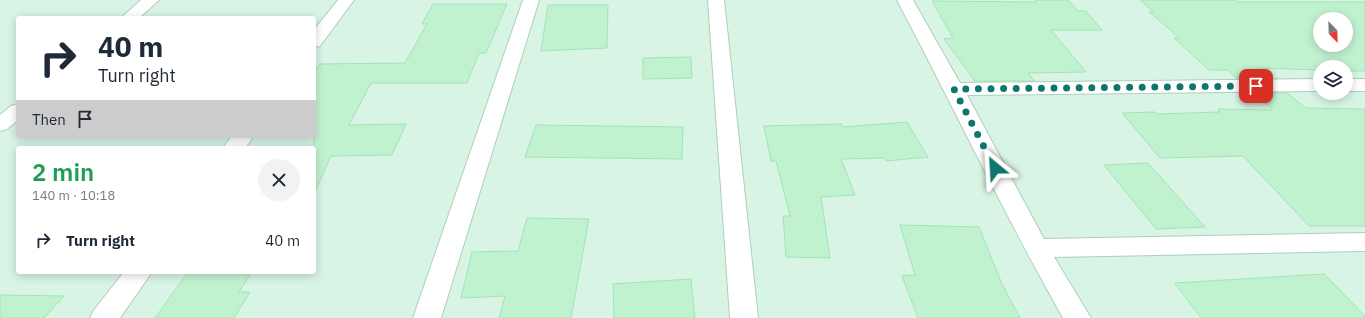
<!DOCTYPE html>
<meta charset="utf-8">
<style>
:root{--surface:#fff;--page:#f2f2f3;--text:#1f2937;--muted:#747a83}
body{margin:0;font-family:"IBM Plex Sans",sans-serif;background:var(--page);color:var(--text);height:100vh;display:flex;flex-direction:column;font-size:15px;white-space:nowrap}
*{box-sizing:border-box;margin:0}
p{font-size:13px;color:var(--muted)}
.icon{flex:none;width:22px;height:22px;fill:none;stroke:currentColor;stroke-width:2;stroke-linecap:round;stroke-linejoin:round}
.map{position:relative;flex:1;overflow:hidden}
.details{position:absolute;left:16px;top:146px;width:300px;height:128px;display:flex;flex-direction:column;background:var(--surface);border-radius:4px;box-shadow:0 2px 10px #0003}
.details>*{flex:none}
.banner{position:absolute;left:16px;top:16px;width:300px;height:122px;border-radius:4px;box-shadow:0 2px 10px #0003;background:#fff;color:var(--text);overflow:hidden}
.needle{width:26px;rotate:157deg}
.tools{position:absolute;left:1313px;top:12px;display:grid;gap:8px}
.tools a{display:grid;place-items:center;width:40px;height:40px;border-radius:50%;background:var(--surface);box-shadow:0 2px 10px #0003;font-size:20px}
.pin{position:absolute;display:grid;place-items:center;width:34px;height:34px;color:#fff;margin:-17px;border-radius:8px;box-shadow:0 2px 6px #0006}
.me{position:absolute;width:44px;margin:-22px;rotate:333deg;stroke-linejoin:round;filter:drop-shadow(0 0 3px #0008)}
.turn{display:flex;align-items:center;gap:14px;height:84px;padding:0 16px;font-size:18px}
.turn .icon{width:52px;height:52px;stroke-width:2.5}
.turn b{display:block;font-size:28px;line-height:34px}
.then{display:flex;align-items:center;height:38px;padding:0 16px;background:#0003;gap:8px;font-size:15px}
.round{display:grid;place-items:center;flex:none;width:42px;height:42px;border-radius:21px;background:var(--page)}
.summary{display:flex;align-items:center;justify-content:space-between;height:68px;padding:0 16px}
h1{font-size:24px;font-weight:600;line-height:30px;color:#1e9e55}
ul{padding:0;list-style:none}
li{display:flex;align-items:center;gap:12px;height:52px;padding:0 16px}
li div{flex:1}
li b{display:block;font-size:15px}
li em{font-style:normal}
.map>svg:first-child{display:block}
.residential{fill:#d8f4e5;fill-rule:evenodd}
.building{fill:#c1f2d0;stroke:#a1e4b5;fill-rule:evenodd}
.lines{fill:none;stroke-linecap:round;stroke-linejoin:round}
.minor-casing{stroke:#aecfba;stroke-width:2}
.minor{fill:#fff;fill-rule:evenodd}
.route{stroke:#0f766e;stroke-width:7;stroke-dasharray:0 12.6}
</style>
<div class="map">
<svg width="1365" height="318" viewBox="0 0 1365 318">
<rect width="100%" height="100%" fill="#e9fcf3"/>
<path class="residential" d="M 0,0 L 1365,0 L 1365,318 L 0,318 ZM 18,18 L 314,18 L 314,136 L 18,136 ZM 1320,19 L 1346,19 L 1346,45 L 1320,45 ZM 1320,67 L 1346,67 L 1346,93 L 1320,93 ZM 18,148 L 314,148 L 314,272 L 18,272 Z"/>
<g class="building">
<path d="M 1035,0 L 1068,0 L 1078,11 L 1086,11 L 1102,30 L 1051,30 L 1086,72 L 1028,73 L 1035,81 L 975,81 L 944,39 L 953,38 L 932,1 L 1036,2 Z"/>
<path d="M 1140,0 L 1235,0 L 1238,2 L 1365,2 L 1365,71 L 1346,71 L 1346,67 L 1320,67 L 1320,70 L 1258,68 L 1269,78 L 1236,78 L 1227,70 L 1209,70 L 1174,38 L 1180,38 L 1149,12 L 1154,12 ZM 1320,19 L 1346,19 L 1346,45 L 1320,45 Z"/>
<path d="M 433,4 L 507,4 L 486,53 L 479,53 L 467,83 L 371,83 L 349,125 L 406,124 L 392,155 L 331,156 L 314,194 L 314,73 L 320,64 L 405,63 L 427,24 L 422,24 Z"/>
<path d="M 548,5 L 608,5 L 607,48 L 541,51 Z"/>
<path d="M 691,57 L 692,78 L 643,79 L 643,58 Z"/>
<path d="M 1254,93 L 1287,93 L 1306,108 L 1365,109 L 1365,226 L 1309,226 L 1243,156 L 1160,158 L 1122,113 L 1155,112 L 1157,114 L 1220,112 L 1218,109 L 1273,110 Z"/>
<path d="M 907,122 L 928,157 L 886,161 L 884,158 L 841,159 L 855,195 L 821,197 L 830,258 L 786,257 L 783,216 L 790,216 L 776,161 L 771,161 L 764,126 L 842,124 L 842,127 Z"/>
<path d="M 536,125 L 683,127 L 682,159 L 525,157 Z"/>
<path d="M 1148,163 L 1205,227 L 1156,229 L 1104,165 Z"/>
<path d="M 527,218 L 589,219 L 571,318 L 499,318 L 505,296 L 461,298 L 472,252 L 518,251 Z"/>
<path d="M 900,225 L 979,227 L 1002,284 L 1020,318 L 918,318 L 902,276 L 915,275 Z"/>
<path d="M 188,272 L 252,272 L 239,292 L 250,292 L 234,318 L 155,318 Z"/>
<path d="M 1324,274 L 1365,316 L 1365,318 L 1201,318 L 1175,283 Z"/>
<path d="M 691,279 L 695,318 L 614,318 L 613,284 Z"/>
<path d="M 0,295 L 64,296 L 44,318 L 0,318 Z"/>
</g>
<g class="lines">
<g class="minor-casing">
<g id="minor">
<path d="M 141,0 L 159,0 L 139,18 L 121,18 Z"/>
<path d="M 338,0 L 354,0 L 320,46 L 314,47 L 314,30 Z"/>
<path d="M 523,0 L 539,0 L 441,318 L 413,318 Z"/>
<path d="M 708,0 L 724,0 L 758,318 L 730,318 Z"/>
<path d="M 897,0 L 913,0 L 960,83 L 1320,79 L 1320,91 L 967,95 L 1044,239 L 1365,233 L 1365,251 L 1054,257 L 1091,318 L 1063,318 C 1004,214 953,106 897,0 Z"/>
<rect x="1346" y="79" width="19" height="12"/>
<path d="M 18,104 L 18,120 L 7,129 L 0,131 L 0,115 L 11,106 Z"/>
<path d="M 232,136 L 254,136 L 245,148 L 223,148 Z"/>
<path d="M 124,272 L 152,272 L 120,318 L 90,318 L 94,310 Z"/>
</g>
</g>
<use href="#minor" class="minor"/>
</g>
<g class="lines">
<path class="route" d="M 995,168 L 954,89 L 1256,86"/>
</g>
</svg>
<div class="tools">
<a><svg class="needle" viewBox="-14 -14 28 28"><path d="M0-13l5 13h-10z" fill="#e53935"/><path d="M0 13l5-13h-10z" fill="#747a83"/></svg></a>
<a><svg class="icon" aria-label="layers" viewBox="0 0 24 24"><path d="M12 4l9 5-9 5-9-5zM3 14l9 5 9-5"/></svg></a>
</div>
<div class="pin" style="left:1256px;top:86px;background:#d93025"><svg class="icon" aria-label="arrive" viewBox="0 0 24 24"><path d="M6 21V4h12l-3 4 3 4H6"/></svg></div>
<svg class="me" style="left:995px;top:168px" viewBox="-20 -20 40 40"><path d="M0-17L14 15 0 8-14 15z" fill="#0f766e" stroke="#fff" stroke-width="4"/></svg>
<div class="banner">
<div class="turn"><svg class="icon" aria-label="right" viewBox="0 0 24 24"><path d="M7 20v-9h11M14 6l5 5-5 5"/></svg><div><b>40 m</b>Turn right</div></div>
<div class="then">Then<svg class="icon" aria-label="arrive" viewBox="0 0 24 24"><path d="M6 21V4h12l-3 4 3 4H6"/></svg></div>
</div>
<section class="details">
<div class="summary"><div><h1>2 min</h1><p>140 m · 10:18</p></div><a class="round"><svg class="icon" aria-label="close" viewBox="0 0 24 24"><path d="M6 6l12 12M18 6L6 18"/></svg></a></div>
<ul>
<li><svg class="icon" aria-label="right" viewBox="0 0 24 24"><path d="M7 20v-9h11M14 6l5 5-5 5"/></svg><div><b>Turn right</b></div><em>40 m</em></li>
</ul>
</section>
</div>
